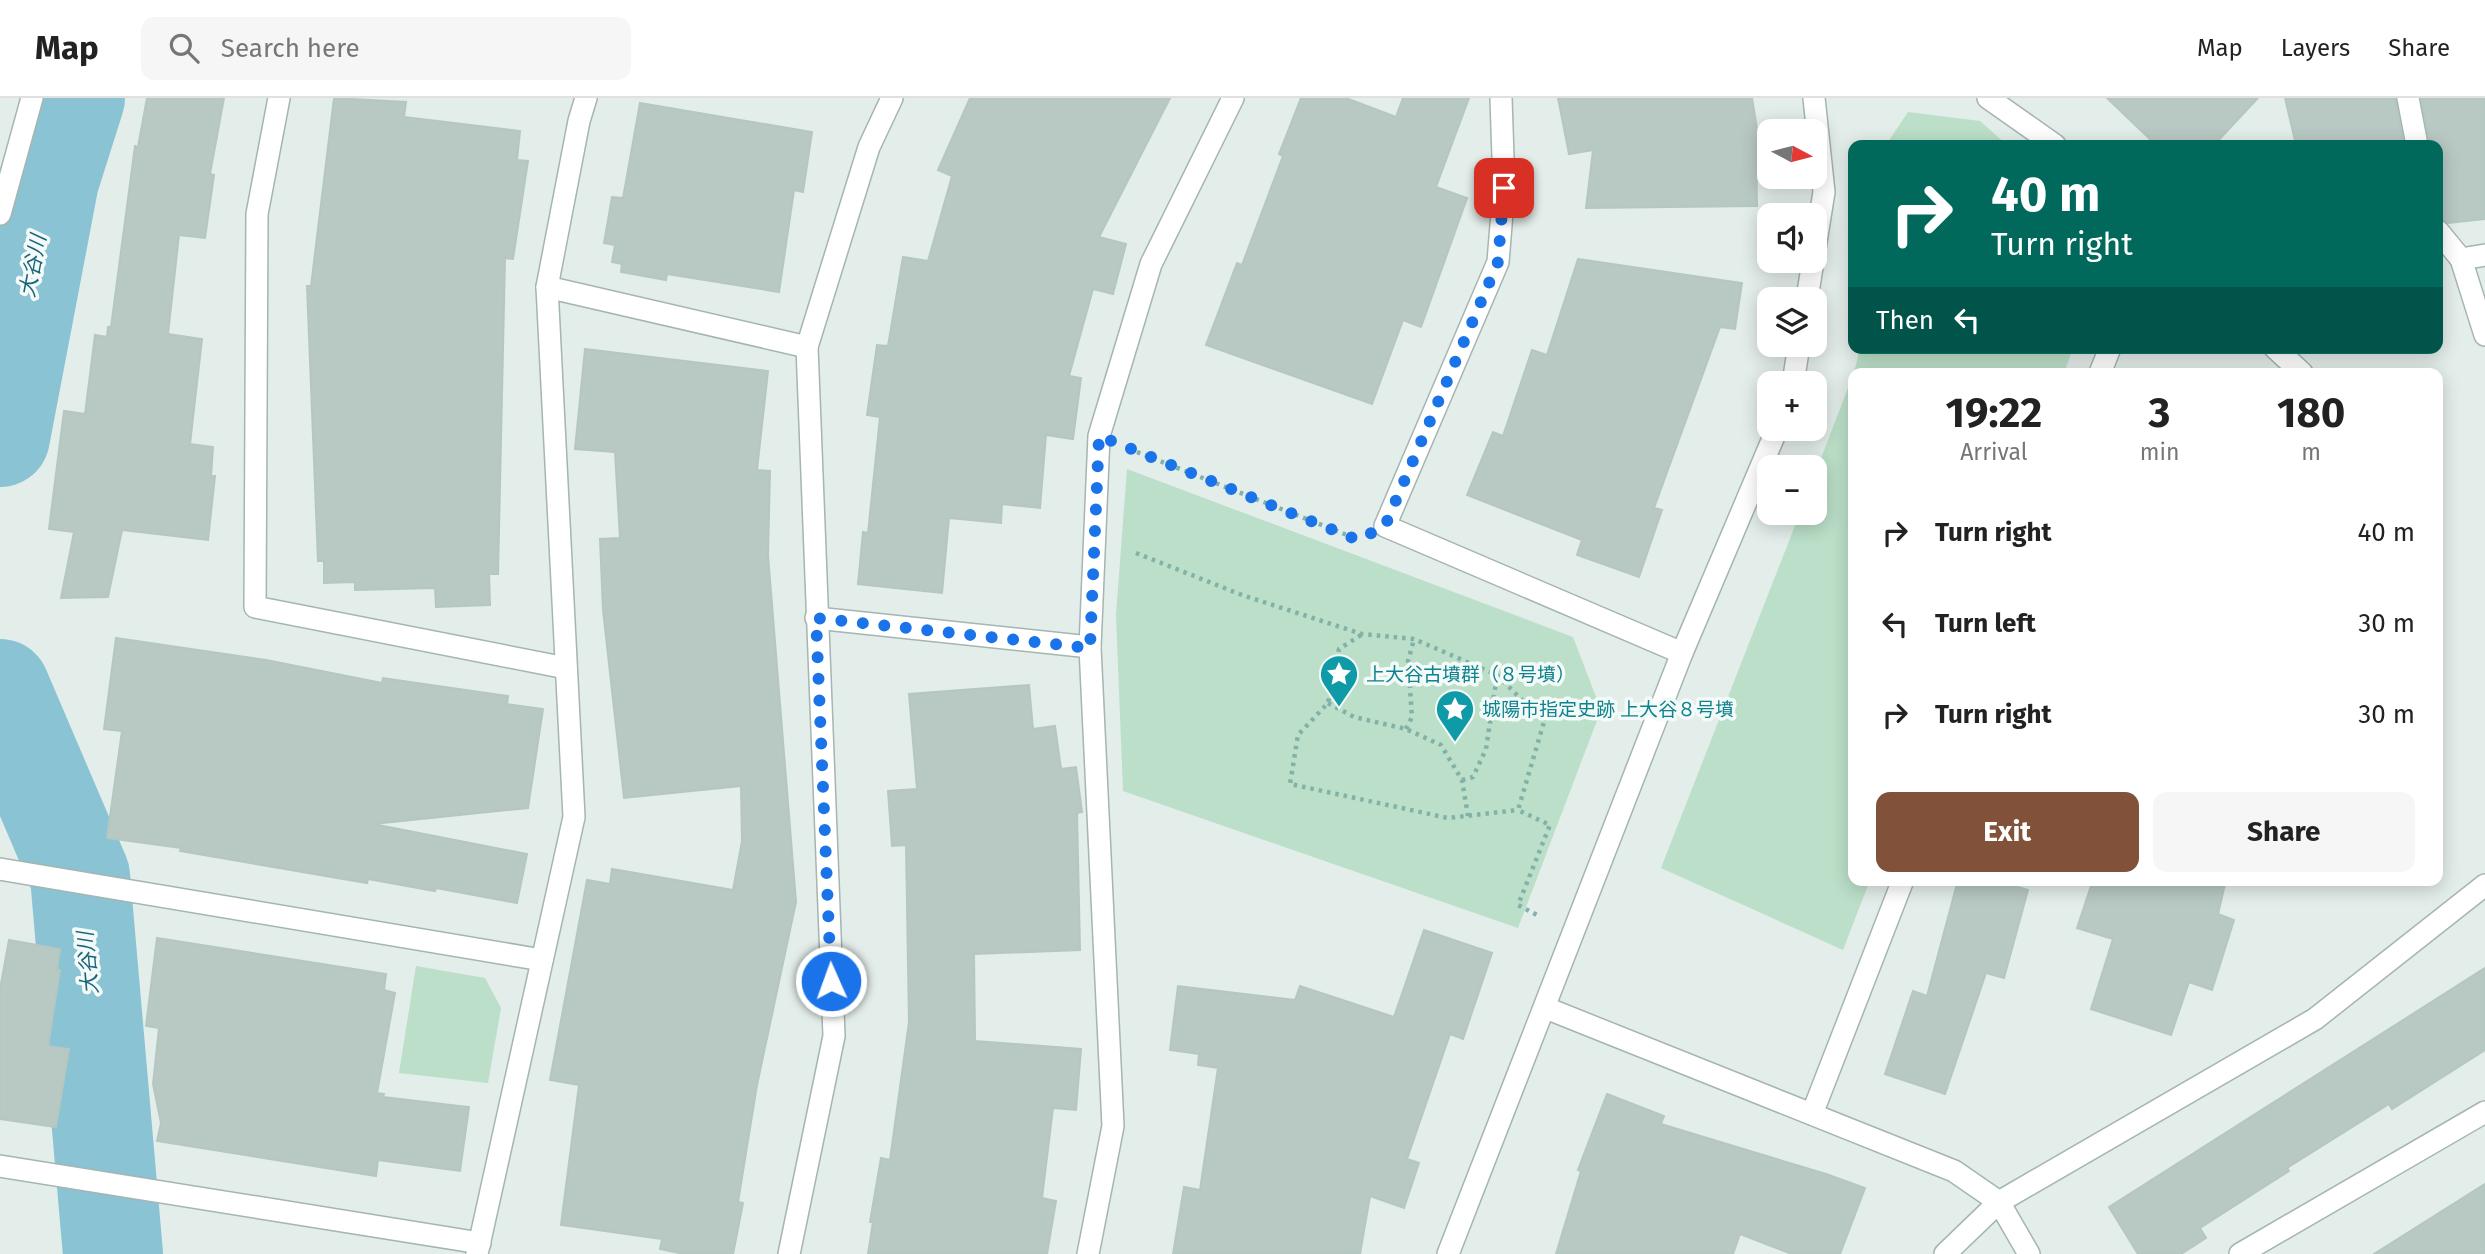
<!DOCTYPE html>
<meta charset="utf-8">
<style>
:root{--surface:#fff;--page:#f6f6f6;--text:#222;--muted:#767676;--line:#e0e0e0;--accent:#81513a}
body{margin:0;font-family:"Fira Sans","Noto Sans JP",sans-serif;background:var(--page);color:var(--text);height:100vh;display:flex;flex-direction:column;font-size:26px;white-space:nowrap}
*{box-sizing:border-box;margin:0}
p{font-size:23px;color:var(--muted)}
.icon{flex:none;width:38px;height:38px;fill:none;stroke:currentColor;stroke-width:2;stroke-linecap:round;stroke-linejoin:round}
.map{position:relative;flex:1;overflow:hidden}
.details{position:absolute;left:1848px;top:270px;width:595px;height:518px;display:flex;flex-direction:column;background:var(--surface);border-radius:14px;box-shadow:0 4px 18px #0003}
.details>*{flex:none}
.hud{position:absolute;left:1848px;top:42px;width:595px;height:214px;border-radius:14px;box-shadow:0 4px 18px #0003;background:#00695c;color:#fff;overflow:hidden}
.needle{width:46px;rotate:97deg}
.tools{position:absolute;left:1757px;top:21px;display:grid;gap:14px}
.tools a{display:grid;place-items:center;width:70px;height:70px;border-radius:14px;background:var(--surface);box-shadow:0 4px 18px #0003;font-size:35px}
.pin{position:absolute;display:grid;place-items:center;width:60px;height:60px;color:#fff;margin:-30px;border-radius:14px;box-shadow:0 4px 10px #0006}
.me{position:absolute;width:77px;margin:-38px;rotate:358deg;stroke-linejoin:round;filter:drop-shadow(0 0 5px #0008)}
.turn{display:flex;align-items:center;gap:24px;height:147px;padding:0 28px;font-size:32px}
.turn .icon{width:91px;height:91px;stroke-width:2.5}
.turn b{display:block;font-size:49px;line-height:60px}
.then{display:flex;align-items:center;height:66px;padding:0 28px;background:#0003;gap:14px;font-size:26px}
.eta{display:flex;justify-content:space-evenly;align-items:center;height:119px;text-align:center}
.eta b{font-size:42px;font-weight:700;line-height:49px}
.button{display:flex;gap:14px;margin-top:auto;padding:14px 28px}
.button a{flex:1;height:80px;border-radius:14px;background:var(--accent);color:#fff;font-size:28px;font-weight:700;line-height:80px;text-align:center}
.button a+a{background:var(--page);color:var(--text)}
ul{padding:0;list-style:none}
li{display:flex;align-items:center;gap:21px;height:91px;padding:0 28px}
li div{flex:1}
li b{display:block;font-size:26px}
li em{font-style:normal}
header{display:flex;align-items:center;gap:42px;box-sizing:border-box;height:98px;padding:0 35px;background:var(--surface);border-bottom:2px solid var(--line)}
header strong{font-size:33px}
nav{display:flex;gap:38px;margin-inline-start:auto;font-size:24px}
.search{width:490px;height:63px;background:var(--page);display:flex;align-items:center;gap:18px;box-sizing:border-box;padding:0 24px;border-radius:14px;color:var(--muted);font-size:26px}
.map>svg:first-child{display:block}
.green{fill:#bbdfc8}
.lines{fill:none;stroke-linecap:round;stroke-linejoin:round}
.river{stroke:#89c3d4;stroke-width:100}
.building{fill:#b8c8c3;stroke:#b5c7c1;stroke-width:2}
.minor-casing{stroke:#a5b5b1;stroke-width:24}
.tertiary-casing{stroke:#a5b5b1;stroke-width:24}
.path{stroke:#82b2a7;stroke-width:4.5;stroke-dasharray:3.5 5;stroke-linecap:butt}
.minor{stroke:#fff;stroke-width:21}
.tertiary{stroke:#fff;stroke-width:21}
.route{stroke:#1a73e8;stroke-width:12;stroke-dasharray:0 21.6}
.labels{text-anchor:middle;stroke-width:7;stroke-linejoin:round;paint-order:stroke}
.culture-label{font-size:19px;fill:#0d838f;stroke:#f4faf7;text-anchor:start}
.water-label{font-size:21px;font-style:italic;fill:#1a657e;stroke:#f4faf7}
</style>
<header>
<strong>Map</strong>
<div class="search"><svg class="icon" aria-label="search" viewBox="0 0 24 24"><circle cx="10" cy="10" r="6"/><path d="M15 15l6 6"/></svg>Search here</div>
<nav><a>Map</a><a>Layers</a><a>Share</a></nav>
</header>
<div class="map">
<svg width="2485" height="1156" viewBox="0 0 2485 1156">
<rect width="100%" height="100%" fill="#e3ede9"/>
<g class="green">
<path d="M 1908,14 L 1980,23 L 2007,47 L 1886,47 Z"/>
<path d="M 1860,250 L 2073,250 L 2064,275 L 1854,275 Z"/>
<path d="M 1853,277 L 1853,782 L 1870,782 L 1843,852 L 1661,770 L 1800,415 L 1815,415 L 1815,376 Z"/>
<path d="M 1127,371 L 1573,539 L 1601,612 L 1518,830 L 1123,693 L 1116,517 Z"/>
<path d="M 416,868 L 485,880 L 501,910 L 488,985 L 399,975 Z"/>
</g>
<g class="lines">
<g class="river">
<path d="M 0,339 L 49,82 L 75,0"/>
<path d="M 0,591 L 80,778 L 113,1156"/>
</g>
</g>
<g class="building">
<path d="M 147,0 L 224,0 L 210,76 L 214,77 L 205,140 L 179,137 L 168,236 L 202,241 L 190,346 L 213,349 L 211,378 L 215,378 L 208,442 L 122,432 L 108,499 L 61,500 L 74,434 L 49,431 L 64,313 L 85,316 L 95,237 L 107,239 L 108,229 L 111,229 L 135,48 L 138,49 Z"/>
<path d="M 334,0 L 406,4 L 404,19 L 520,33 L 517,62 L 528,63 L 513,161 L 505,160 L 498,476 L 489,476 L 490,507 L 436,509 L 435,490 L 355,492 L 355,484 L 324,485 L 324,463 L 318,463 L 307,188 L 311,188 Z"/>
<path d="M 970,0 L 1170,0 L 1099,139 L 1126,146 L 1113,196 L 1093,191 L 1069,278 L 1081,280 L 1073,341 L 1046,337 L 1040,410 L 1002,406 L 1001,425 L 949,420 L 942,495 L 858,486 L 863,434 L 868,435 L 880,319 L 867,317 L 877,247 L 888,248 L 903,159 L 928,163 L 952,78 L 938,72 Z"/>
<path d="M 1301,0 L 1346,0 L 1396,19 L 1403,0 L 1469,0 L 1436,89 L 1467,100 L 1421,229 L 1403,222 L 1372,306 L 1206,247 L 1237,165 L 1242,167 L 1283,58 L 1279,56 Z"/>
<path d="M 1558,0 L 1752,0 L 1759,43 L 1756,44 L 1757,108 L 1586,110 L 1593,52 L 1569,56 Z"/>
<path d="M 2107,0 L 2258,0 L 2214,47 L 2156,47 Z"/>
<path d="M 2285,0 L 2395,0 L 2404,47 L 2296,47 Z"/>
<path d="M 2421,0 L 2485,0 L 2485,121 L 2448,125 L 2438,120 L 2438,47 L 2430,47 Z"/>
<path d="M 640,5 L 812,34 L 803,94 L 794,92 L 779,194 L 667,176 L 666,182 L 621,174 L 622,166 L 612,164 L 615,147 L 604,145 L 612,99 L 623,100 Z"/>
<path d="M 1578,161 L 1742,185 L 1735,231 L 1720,229 L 1654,410 L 1662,412 L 1639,479 L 1577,457 L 1582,442 L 1467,397 L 1493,334 L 1503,338 L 1532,252 L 1547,257 Z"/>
<path d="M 585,251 L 768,273 L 757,372 L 770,373 L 768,457 L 796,804 L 757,987 L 738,1104 L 743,1105 L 733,1156 L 684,1156 L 660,1151 L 662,1141 L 561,1127 L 579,987 L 550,982 L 587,782 L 610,786 L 612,771 L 733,792 L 742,743 L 741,688 L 624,700 L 603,512 L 600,441 L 620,440 L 615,354 L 575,351 Z"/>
<path d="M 116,540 L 266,562 L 382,585 L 383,580 L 508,598 L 507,606 L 543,611 L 528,710 L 373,726 L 527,756 L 517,805 L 436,790 L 435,793 L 368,781 L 367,785 L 180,753 L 181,750 L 107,740 L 122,633 L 104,631 Z"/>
<path d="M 1029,587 L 1033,631 L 1055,628 L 1061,671 L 1076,669 L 1082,714 L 1077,715 L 1080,852 L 974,856 L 975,943 L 1081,951 L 1076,1012 L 1053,1010 L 1042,1100 L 1056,1103 L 1047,1156 L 868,1156 L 873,1124 L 870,1124 L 881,1060 L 890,1062 L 909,924 L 906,747 L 892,748 L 888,693 L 917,691 L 909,596 Z"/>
<path d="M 1958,782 L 1993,782 L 2028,792 L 2004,880 L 1986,875 L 1945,996 L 1885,976 L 1913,893 L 1927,898 Z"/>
<path d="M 2093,782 L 2226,782 L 2218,816 L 2234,822 L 2212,892 L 2189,884 L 2171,937 L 2091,911 L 2113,841 L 2077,830 Z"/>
<path d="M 1424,832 L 1492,855 L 1463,941 L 1450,936 L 1407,1061 L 1419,1065 L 1404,1110 L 1370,1098 L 1360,1156 L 1173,1156 L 1184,1089 L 1200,1092 L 1218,970 L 1198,967 L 1199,956 L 1170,952 L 1178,888 L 1295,902 L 1300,888 L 1394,919 Z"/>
<path d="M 157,840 L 386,876 L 384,892 L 395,895 L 377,995 L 384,996 L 383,999 L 469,1009 L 460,1073 L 378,1062 L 376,1078 L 157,1043 L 161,1025 L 153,986 L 159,930 L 146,928 Z"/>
<path d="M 9,842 L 60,851 L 57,872 L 60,872 L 48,948 L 69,951 L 56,1029 L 0,1021 L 0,891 Z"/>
<path d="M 2485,870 L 2485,952 L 2392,1011 L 2389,1006 L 2287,1070 L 2289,1073 L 2200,1130 L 2206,1140 L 2181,1156 L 2138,1156 L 2109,1109 Z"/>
<path d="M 1607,996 L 1664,1018 L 1661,1026 L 1826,1076 L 1865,1090 L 1840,1156 L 1792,1156 L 1740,1136 L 1733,1156 L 1556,1156 L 1581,1073 L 1578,1072 Z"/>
<path d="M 2485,1086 L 2485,1156 L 2374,1156 Z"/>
</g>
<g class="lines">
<g class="minor-casing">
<g id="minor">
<path d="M 279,0 L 257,116 L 255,509 L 566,570"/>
<path d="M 1501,0 L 1504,90 L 1498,164 L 1385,428 L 1682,555"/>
<path d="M 1988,0 L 2055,47"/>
<path d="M 2408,0 L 2417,47"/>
<path d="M 2438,133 L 2461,161 L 2485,157"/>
<path d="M 2461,161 L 2485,237"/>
<path d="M 547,189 L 807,249"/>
<path d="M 2275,250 L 2302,275"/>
<path d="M 2100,275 L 2110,250"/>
<path d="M 816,520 L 1090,549"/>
<path d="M 0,771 L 542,862"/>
<path d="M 1812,1016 L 1903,782"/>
<path d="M 0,1068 L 480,1145"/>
<path d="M 477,1156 L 574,719 L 547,189 L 579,23 L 586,0"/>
<path d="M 789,1156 L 834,938 L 807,249 L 869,49 L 892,0"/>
<path d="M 1088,1156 L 1113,1028 L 1090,549 L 1099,338 L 1151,166 L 1233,0"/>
<path d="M 1945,1156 L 1999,1104 L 2029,1156"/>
<path d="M 2240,1156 L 2485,1014"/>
</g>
</g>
<g class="tertiary-casing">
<g id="tertiary">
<path d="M 1814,0 L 1824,94 L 1815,150"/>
<path d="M 0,116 L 32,0"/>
<path d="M 1807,201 L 1813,163"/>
<path d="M 1793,285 L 1799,247"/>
<path d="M 1546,910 L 1954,1073 L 1999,1104 L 2315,921 L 2485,787"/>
<path d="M 1448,1156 L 1682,555 L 1777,331"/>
</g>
</g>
<g class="path">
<path d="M 1137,354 L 1347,437"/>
<path d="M 1136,455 L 1242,497 L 1362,536 L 1414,541 L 1497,577 L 1544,624 L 1518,712 L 1550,727 L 1518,807 L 1537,817"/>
<path d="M 1361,537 L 1339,551 L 1328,605 L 1298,637 L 1290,686 L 1448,720 L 1518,712"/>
<path d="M 1328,605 L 1354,619 L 1406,631 L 1441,647 L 1462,682 L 1468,718"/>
<path d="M 1406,631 L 1412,619 L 1408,563 L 1414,541"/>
<path d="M 1462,682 L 1473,679 L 1486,651 L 1497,578"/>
</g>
<use href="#minor" class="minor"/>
<use href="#tertiary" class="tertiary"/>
</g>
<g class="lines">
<path class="route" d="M 831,883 L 816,520 L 1090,550 L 1099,338 L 1358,442 L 1385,428 L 1498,164 L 1504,90"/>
</g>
<defs>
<g id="sight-pin" transform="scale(2.0125)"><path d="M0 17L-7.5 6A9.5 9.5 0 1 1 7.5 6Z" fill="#0f9aa8" stroke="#f4faf7"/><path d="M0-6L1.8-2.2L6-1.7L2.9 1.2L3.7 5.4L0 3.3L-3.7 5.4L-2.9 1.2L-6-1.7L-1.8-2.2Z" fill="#fff"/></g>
</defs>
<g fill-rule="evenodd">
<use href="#sight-pin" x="1339" y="576"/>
<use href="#sight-pin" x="1455" y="611"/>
</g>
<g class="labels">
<g class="culture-label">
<text x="1366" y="583">上大谷古墳群（８号墳）</text>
<text x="1482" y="618">城陽市指定史跡 上大谷８号墳</text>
</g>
<g class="water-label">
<text transform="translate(33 168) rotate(-79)" y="7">大谷川</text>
<text transform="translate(88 865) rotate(-95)" y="7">大谷川</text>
</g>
</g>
</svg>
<div class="tools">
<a><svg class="needle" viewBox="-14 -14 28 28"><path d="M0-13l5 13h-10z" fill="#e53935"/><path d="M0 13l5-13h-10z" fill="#767676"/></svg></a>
<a><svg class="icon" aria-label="sound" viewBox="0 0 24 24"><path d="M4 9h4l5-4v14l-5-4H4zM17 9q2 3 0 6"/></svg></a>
<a><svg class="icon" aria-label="layers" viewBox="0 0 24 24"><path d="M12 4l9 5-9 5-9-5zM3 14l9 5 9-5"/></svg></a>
<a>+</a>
<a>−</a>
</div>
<div class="pin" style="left:1504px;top:90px;background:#d93025"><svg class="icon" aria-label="arrive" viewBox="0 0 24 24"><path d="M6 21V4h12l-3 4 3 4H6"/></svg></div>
<svg class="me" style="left:831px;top:883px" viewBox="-20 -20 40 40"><circle r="17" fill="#1a73e8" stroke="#fff" stroke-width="3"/><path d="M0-11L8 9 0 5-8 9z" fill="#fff"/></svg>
<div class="hud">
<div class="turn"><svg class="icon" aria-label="right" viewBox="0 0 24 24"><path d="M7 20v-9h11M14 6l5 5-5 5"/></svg><div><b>40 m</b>Turn right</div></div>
<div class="then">Then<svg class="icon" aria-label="left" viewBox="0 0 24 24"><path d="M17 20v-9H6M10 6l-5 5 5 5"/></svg></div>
</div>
<section class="details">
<div class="eta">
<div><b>19:22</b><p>Arrival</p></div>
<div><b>3</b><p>min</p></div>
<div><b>180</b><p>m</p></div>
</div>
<ul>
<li><svg class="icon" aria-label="right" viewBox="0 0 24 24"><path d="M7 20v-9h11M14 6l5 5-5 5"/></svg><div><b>Turn right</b></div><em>40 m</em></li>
<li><svg class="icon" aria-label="left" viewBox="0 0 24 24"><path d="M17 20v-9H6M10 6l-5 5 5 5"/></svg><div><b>Turn left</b></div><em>30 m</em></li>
<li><svg class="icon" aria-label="right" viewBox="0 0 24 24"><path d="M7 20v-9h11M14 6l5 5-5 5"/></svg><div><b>Turn right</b></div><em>30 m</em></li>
</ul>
<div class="button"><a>Exit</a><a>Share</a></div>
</section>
</div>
